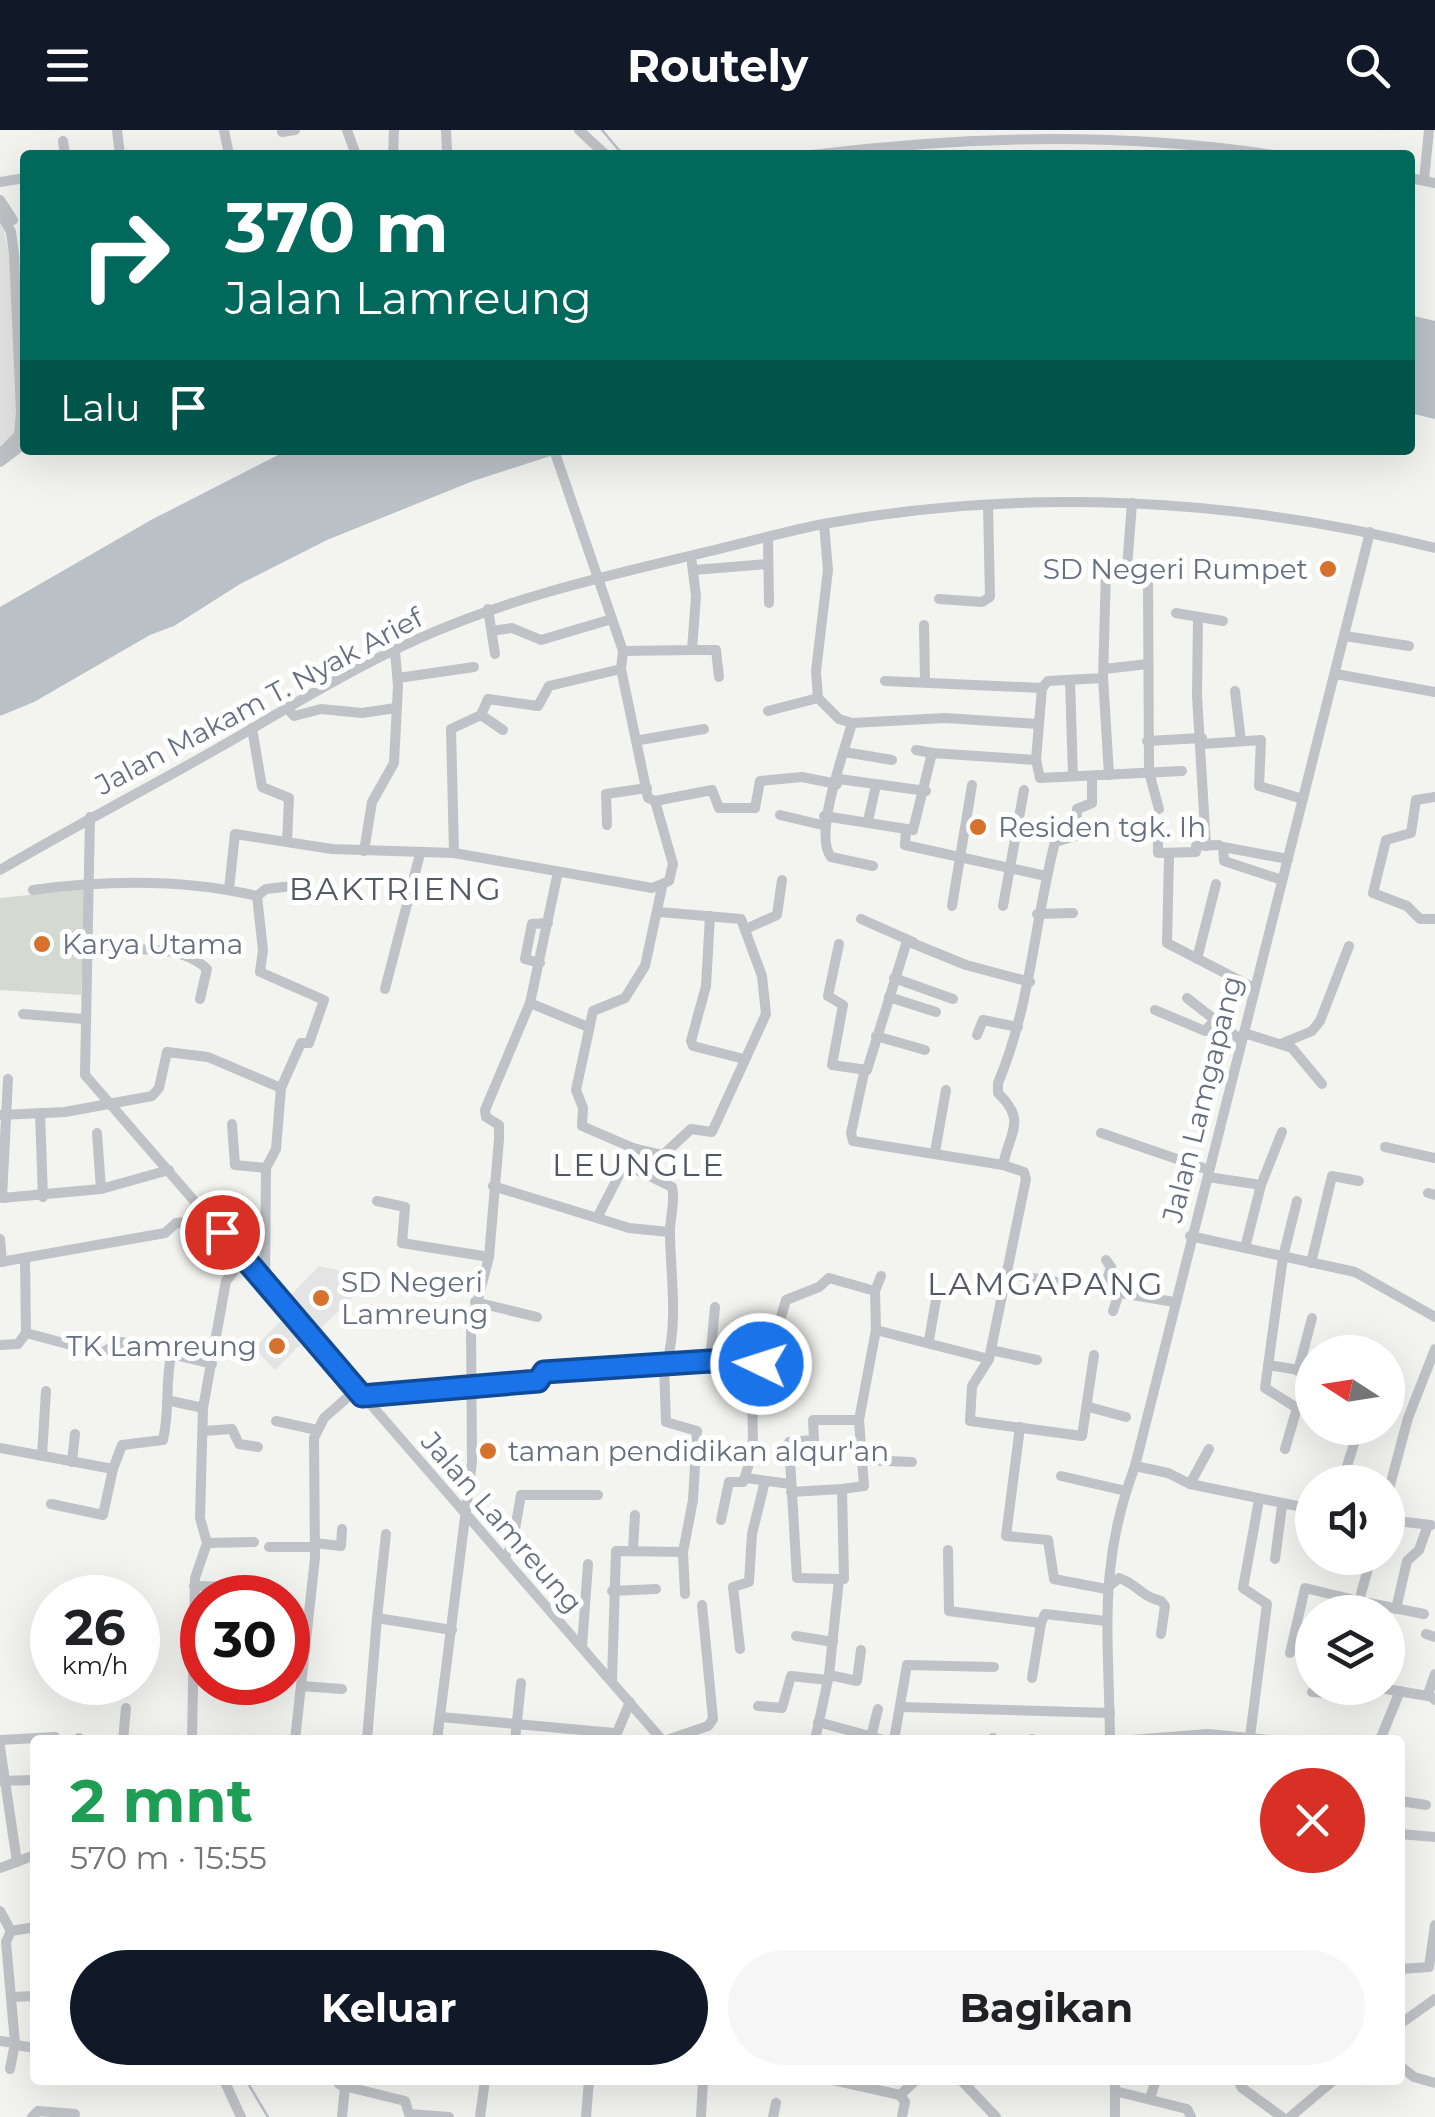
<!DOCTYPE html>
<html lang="id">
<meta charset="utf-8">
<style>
:root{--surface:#fff;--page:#f6f6f6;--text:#202124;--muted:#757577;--accent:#111827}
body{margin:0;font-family:Montserrat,sans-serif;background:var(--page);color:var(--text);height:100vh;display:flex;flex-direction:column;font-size:38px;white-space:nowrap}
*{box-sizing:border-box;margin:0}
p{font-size:32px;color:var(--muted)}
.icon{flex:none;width:55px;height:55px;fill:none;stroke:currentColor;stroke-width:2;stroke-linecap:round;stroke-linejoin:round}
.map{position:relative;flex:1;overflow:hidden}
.sheet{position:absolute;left:30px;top:1605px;width:1375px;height:350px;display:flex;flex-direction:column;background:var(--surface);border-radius:10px;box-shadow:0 10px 40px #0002}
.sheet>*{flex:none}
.guide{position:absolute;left:20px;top:20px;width:1395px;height:305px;border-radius:10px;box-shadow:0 10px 40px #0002;background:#00695c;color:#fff;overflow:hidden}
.needle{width:65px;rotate:282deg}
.fabs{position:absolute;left:1295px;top:1205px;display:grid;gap:20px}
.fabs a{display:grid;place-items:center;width:110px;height:110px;border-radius:50%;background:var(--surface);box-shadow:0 10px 40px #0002;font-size:50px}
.speed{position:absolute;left:30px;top:1445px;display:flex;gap:20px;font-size:50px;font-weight:700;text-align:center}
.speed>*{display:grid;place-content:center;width:130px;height:130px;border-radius:50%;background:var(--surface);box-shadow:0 10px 40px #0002;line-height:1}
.speed small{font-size:25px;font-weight:400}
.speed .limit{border:15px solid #d22;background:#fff;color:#111}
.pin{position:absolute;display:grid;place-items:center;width:85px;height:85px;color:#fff;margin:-42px;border:5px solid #fff;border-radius:50%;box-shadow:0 2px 10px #0007}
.me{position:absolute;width:110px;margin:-55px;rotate:274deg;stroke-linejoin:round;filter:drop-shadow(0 0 8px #0008)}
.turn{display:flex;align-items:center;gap:35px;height:210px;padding:0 40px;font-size:45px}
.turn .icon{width:130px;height:130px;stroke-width:2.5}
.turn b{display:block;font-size:70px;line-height:85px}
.then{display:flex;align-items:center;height:95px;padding:0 40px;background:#0003;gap:20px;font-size:38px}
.round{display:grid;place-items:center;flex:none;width:105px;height:105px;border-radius:52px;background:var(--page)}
.headline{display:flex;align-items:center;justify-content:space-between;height:170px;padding:0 40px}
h1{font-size:60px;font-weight:700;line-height:75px;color:#1e9e55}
.action{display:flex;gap:20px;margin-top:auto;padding:20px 40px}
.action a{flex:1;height:115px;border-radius:60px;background:var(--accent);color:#fff;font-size:40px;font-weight:700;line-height:115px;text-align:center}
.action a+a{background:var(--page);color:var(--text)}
header{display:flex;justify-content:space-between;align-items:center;height:130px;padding:0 40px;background:var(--accent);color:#fff;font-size:45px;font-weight:700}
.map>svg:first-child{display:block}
.built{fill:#e4e4e4}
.pitch{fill:#d4dad2}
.water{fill:#b9c1c7}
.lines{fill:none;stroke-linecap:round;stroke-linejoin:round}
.stream{stroke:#b9c1c7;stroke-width:2.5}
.minor{stroke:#bfc2c6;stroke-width:10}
.route-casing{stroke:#114b97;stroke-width:25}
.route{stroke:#1a73e8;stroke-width:18}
.poi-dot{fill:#d6722e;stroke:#fff;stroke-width:4}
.labels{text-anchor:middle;stroke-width:10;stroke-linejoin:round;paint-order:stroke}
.poi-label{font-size:28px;fill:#656f7f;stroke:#fff;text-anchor:start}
.street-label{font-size:28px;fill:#656f7f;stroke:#fff}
.quarter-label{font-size:32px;letter-spacing:2.5px;fill:#525965;stroke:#fff}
</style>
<header><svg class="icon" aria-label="menu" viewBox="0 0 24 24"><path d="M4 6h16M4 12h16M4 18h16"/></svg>Routely<svg class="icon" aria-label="search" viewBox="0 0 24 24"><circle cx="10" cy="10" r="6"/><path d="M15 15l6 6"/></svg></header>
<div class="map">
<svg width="1435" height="1987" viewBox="0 0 1435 1987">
<rect width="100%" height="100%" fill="#f3f4f0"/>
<g class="built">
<path d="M 0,86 L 13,143 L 17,304 L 0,321 Z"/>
<path d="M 319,1136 L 356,1144 L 356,1164 L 317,1202 L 285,1171 Z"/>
<path d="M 281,1191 L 302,1213 L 275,1240 L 254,1218 Z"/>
</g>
<path class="pitch" d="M 86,759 L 81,865 L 0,860 L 0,768 Z"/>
<g class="water">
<path d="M 1410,185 L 1435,191 L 1435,289 L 1410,283 Z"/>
<path d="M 288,320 L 569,320 L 473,351 L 327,410 L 240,454 L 174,496 L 150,505 L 34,572 L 0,586 L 0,477 L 151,390 Z"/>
</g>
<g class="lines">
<g class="stream">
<path d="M 602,0 L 623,25"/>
<path d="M 246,1950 L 268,1987"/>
</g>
<g class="minor">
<path d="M 117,0 L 120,25"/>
<path d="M 224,0 L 229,25"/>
<path d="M 347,0 L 356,25"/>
<path d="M 446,0 L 447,22"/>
<path d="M 579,0 L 606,25"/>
<path d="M 282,2 L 295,0"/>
<path d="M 63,11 L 65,25"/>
<path d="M 393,25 L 394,0"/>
<path d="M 812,25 C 963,6 1123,2 1273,25"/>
<path d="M 1410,48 L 1435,53"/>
<path d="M 1424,50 L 1429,0"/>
<path d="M 0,52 L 25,48"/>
<path d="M 0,70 L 13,90"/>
<path d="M 0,82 L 11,102 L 14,124 L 21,281 L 19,305 L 0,324"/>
<path d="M 24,211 L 25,249"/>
<path d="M 0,332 L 20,317"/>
<path d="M 1132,373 L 1127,438 L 1142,440 L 1148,446 L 1149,642 L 1159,679"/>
<path d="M 824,394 L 828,440 L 816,541 L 818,568 L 839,589 L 852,593 L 945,588 L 1038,594"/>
<path d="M 768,407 L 769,473"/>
<path d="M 694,440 L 767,434"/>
<path d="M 939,469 L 982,472 L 990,467 L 988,375"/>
<path d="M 488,479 L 495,524"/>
<path d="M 1176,483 L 1223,491"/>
<path d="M 1198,487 L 1197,566 L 1206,716"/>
<path d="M 924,495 L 925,551"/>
<path d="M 492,501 L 512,498 L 541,510 L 612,489"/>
<path d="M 1345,506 L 1409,516"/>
<path d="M 692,520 L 716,520 L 719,547"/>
<path d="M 623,521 L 692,520 L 696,466 L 691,426"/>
<path d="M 1104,539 L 1148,534"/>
<path d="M 1336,544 L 1435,562"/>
<path d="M 1103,547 L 1109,645"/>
<path d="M 398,548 L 474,537"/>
<path d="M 1070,550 L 1073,646"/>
<path d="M 885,551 L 1042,558 L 1036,630 L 1040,648 L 1182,641"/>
<path d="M 1042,558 L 1048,551 L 1103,548 L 1106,441 L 1127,438"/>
<path d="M 1235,561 L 1241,611"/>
<path d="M 286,577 L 294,586 L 321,579 L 362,583 L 396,578"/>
<path d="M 768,581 L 818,568"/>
<path d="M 481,585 L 503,600"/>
<path d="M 852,593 C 844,623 813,705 831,727 L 873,736"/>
<path d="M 252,598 L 262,657 L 289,668 L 287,712"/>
<path d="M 640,610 L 704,599"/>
<path d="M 1147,611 L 1202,608"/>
<path d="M 1202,614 L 1261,610 L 1259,656 L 1303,669"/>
<path d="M 916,620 L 932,623"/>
<path d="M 844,622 L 892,630"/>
<path d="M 1092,646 L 1092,673 L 1077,679 L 1076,706 L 1055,712 C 1034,793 1031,875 998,953 L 998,963 C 1027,991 1010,1001 1003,1035 L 1024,1042 L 1026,1049 L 989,1229 L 972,1256 L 970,1291 L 1082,1306 L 1094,1225"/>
<path d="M 839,649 L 926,661"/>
<path d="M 1435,667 L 1416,670 L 1411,703 L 1386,710 L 1373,763 L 1407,776 L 1420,789 L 1435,789"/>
<path d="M 655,671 L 712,660 L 719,678 L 755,678 L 760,651 L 802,647 L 837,654"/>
<path d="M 780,685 L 822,695"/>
<path d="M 824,686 L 913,700 L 932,623 L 1036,630"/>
<path d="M 90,687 L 85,945 L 662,1610"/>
<path d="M 868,691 L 876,655"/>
<path d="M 607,695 L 606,664 L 647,658"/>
<path d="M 906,699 L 905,715 L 1046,746"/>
<path d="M 1158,710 L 1158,723 L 1196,722 L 1196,716 L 1219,715"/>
<path d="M 364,721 L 372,672 L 394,633 L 398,556 L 395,521"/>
<path d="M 454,723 L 451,599 L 481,585 L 488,569 L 538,576 L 549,556 L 621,539"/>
<path d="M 1169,728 L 1167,813 L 1254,858"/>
<path d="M 0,740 C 83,691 170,647 253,598 C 307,566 362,534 420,508 C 507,469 597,448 689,426 C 734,416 778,403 823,394 C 1026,357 1236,368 1435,418"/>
<path d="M 1282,750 L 1224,731 L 1223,717 L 1288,729"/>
<path d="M 229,759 L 235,704 L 332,719 L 454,723 L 652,758 L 669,751 L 673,734 L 655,671 L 648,668 L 621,539 L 623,521 L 554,320"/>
<path d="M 33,760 C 107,750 184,749 257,766 L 263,820 L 260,842 L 324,870 L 309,913 L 301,913 L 281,958 L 276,1019 L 266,1038 L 265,1154"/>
<path d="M 257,766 L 266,759 L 292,756"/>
<path d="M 952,776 L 972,655"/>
<path d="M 1003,776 L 1024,660"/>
<path d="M 1037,784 L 1073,783"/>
<path d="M 710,786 L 706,856 L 691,911 L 693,916 L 744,929"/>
<path d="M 861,789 L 913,812"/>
<path d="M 748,798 L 777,785 L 782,750"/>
<path d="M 839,814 L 828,866 L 843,875 L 832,935 L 867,940 L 907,811 L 966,835 L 1030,852"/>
<path d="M 88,825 C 124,820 178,811 207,839 L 200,869"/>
<path d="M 1197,829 L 1216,754"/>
<path d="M 540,833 L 525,829 L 532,794 L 548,793"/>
<path d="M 894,848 L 953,869"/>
<path d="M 385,859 L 420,724"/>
<path d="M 889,867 L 936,882"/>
<path d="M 1187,868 L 1242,911"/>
<path d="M 530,873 L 588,897"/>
<path d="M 1155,880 L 1205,901 L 1216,889"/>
<path d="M 23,884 L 84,889"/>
<path d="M 1244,903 L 1292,918 L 1322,954"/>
<path d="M 977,905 L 983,890 L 1018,897"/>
<path d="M 876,906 L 925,920"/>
<path d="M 1283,913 L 1312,901 L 1320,891 L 1349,816"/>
<path d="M 864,943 L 851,1003 L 853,1011 L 1003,1035"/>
<path d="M 8,949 L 2,1068 L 101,1059 L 169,1040"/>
<path d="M 40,983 L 43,1067"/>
<path d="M 0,985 L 65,982 L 152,966 L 159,958 L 167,922 L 208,927 L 281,958"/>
<path d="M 232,994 L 235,1035 L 266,1038"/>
<path d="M 97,1003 L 101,1059"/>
<path d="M 1101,1003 L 1209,1040"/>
<path d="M 1385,1017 L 1435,1028"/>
<path d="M 633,1018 L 582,996 L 583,978 L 576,960 L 593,881 L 625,868 L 645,836 L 662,757"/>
<path d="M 935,1022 L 946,960"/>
<path d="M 625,1034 L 672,1057 C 676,1072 669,1089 670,1105 C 671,1149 678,1190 667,1233"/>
<path d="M 1208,1047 L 1261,1055 L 1245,1118"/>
<path d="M 1261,1055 L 1282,1002"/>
<path d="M 493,1056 L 597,1088 L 633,1018 L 663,1025 L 691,999 L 712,1002 L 766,884 L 762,846 L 741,789 L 659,782"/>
<path d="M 1428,1063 L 1435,1065"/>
<path d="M 377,1071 L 405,1077 L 402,1113 L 489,1127"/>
<path d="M 597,1088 L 629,1098 L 669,1102"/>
<path d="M 1190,1106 L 1355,1142 L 1435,1187"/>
<path d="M 0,1109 L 2,1132"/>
<path d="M 0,1132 L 165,1103 L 176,1093 L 212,1090"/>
<path d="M 1311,1133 L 1332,1046 L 1359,1051"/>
<path d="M 1009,1144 L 1174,1172"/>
<path d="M 980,1151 L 1007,1159"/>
<path d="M 1104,1160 L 1111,1137 L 1106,1130"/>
<path d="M 875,1161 L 881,1146"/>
<path d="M 475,1172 L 537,1187"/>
<path d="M 1113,1181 L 1119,1163"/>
<path d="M 876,1200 L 989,1229"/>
<path d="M 26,1203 L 101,1223 L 122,1212 L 212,1234"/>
<path d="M 929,1210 L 937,1164"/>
<path d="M 0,1215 L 18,1214 L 26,1203 L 25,1128"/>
<path d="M 991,1220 L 1037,1230"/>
<path d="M 710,1231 L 715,1177"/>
<path d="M 664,1234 L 666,1292 L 697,1301 L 693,1370 L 683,1422"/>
<path d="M 1268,1235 L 1312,1242"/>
<path d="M 1298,1241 L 1312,1188"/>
<path d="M 362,1267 L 538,1251 L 544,1242 L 710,1231 L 767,1235 L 786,1170 L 819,1157 L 829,1148 L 875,1161 L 876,1200 L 859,1290 L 864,1356 L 842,1359"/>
<path d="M 171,1271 L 203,1278"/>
<path d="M 1089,1277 L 1126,1287"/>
<path d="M 276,1291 L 317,1300"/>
<path d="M 1020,1297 L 1006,1406 L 1048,1410 L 1054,1449 L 1106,1459 L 1119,1448 C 1137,1454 1142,1467 1161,1471 L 1165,1476 L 1161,1504"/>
<path d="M 204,1301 L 232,1299 L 239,1314 L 258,1317"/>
<path d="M 0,1318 L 113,1339 L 122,1315 L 163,1310 C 170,1280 165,1255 171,1226"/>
<path d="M 1285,1319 L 1297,1278 L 1265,1258 L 1283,1127 L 1297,1071"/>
<path d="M 753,1320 L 752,1234 L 758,1192"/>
<path d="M 42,1326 L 46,1261"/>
<path d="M 862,1330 L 912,1332"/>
<path d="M 72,1332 L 75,1304"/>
<path d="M 1135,1336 L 1168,1343 L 1190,1354 L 1312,1379"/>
<path d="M 1061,1346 L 1126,1361"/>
<path d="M 746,1348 L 790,1354"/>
<path d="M 1342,1352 L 1359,1298"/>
<path d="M 1190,1354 L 1209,1319"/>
<path d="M 791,1362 L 842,1359 L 844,1449 L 839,1449"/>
<path d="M 1388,1363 L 1408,1288 L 1435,1219"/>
<path d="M 51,1374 L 103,1385 L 113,1339"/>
<path d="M 721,1390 L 729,1352 L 743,1352 L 749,1334"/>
<path d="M 1388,1390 L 1431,1395"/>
<path d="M 207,1413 L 254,1412"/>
<path d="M 315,1413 L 341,1416 L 342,1399"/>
<path d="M 269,1417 L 315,1417"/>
<path d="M 633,1419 L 635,1385"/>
<path d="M 948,1420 L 949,1481 L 1041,1493 L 1045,1484 L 1106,1491"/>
<path d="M 504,1428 L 512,1416 L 521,1365 L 598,1365"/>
<path d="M 1275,1429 L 1282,1376"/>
<path d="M 194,1456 L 253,1457"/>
<path d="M 612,1461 L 656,1459"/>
<path d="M 1396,1479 L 1407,1431 L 1419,1420 L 1428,1395"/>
<path d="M 1357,1482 L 1359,1471 L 1424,1484"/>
<path d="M 377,1488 L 386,1404"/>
<path d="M 1426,1504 L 1435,1507"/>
<path d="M 796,1506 L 833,1512"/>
<path d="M 582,1517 L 588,1434"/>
<path d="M 740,1519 L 733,1457 L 749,1452 L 752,1404 L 765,1351"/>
<path d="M 1290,1523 L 1305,1458 L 1359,1471 L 1371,1428"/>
<path d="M 1435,1544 L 1428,1564 L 1435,1570"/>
<path d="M 829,1545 L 857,1551 L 861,1520"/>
<path d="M 1032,1548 L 1041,1493"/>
<path d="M 612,1550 L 616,1421 L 683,1422 L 685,1464"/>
<path d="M 301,1556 L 342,1559"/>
<path d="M 1380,1558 L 1428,1566"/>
<path d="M 1312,1562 L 1342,1564 L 1349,1558"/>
<path d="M 758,1576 L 782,1578 L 791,1546 L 827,1550"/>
<path d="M 902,1577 L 1110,1583"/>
<path d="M 441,1587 L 614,1603"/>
<path d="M 818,1592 L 884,1610"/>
<path d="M 871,1607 L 878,1579"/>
<path d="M 1250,1607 L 1267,1474 L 1243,1458 L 1259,1370"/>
<path d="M 993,1608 L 993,1610"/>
<path d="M 0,1610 L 55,1607"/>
<path d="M 79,1610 L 79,1608"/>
<path d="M 123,1610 L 126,1578"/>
<path d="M 192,1610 L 195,1448 L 207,1413 L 200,1388 L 203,1278 L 226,1151 L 244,1129"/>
<path d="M 295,1610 L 315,1428 L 314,1308 L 324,1288 L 356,1260"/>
<path d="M 367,1610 L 377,1488 L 452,1500"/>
<path d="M 437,1610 L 472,1332 L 471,1196 L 489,1127 L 499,1009 L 499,995 L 486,987 L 485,980 L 530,873 L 558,742"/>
<path d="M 515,1610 L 521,1553"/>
<path d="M 614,1610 L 630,1572"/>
<path d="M 667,1610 L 708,1596 L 713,1589 L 702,1475"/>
<path d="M 815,1610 L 829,1545 L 839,1449 L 797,1448 L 789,1312 L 814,1310 L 813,1290 L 859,1290"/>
<path d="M 894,1610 L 907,1535 L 994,1537"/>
<path d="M 1032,1610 L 1032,1609"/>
<path d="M 1110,1610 C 1109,1506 1097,1437 1135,1336 L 1370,402"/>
<path d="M 1131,1610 L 1208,1604 L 1270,1610"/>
<path d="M 1380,1610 L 1400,1561"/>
<path d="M 0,1617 L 17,1732"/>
<path d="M 1,1651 L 35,1650"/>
<path d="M 1400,1671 L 1426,1675"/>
<path d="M 1400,1704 L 1435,1707"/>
<path d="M 0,1738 L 35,1725"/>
<path d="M 0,1781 L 11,1801 L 35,1797"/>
<path d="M 1400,1839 L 1429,1837 L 1435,1795"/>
<path d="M 12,1867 L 35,1866"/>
<path d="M 1400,1894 L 1435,1869"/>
<path d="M 0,1911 L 15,1913 L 6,1812 L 11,1801"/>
<path d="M 16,1915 L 35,1918"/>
<path d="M 1400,1936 L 1414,1947 L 1435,1953"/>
<path d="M 10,1939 L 15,1913"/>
<path d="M 224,1950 L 241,1987"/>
<path d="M 336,1950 L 340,1955 L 405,1971 L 409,1984 L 449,1987"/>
<path d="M 833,1950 L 900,1965 L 905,1972 L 902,1987"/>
<path d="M 961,1950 L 996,1987"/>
<path d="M 1115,1950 L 1115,1987"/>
<path d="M 1238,1950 L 1242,1958 L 1282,1987"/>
<path d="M 1115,1961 L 1187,1979 L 1191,1987"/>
<path d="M 900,1965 L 916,1950"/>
<path d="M 1150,1968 L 1156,1950"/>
<path d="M 32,1987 L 38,1981 L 75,1984"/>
<path d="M 342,1987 L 345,1957"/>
<path d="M 480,1987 L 485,1950"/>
<path d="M 586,1987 L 589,1950"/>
<path d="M 701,1987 L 703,1950"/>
<path d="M 773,1987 L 776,1973"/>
<path d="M 1290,1987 L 1334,1950"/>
</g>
</g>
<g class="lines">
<g class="route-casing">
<path id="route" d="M 222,1102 L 362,1266 L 538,1251 L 544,1242 L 710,1231 L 761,1234"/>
</g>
<use href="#route" class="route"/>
</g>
<g class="poi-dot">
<circle cx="1328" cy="439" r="10"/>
<circle cx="978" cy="697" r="10"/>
<circle cx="42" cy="814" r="10"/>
<circle cx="321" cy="1168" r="10"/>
<circle cx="277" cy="1216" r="10"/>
<circle cx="488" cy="1321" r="10"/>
</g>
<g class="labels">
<g class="poi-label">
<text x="1308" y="449" text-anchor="end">SD Negeri Rumpet</text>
<text x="998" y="707">Residen tgk. Ih</text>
<text x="62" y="824">Karya Utama</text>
<text x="341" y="1162">SD Negeri<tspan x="341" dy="32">Lamreung</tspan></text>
<text x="257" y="1226" text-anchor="end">TK Lamreung</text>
<text x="508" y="1331">taman pendidikan alqur'an</text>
</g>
<g class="street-label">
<text transform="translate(259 571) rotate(-28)" y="10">Jalan Makam T. Nyak Arief</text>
<text transform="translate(1202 969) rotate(-76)" y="10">Jalan Lamgapang</text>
<text transform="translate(502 1392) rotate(49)" y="10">Jalan Lamreung</text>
</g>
<g class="quarter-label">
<text x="396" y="770">BAKTRIENG</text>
<text x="639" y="1046">LEUNGLE</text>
<text x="1046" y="1165">LAMGAPANG</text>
</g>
</g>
</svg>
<div class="fabs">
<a><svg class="needle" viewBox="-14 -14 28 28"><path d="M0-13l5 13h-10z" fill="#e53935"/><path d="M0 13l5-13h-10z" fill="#757577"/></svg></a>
<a><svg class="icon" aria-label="sound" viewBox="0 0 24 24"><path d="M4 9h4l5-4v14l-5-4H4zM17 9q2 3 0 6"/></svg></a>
<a><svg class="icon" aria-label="layers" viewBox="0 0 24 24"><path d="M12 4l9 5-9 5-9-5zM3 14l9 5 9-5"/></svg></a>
</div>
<div class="speed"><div>26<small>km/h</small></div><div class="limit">30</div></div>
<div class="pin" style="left:222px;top:1102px;background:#d93025"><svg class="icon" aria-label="arrive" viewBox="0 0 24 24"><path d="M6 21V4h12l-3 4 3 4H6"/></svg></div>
<svg class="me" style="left:761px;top:1234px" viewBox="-20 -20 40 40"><circle r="17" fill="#1a73e8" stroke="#fff" stroke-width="3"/><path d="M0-11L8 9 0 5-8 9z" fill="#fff"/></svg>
<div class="guide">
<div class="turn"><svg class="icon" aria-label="right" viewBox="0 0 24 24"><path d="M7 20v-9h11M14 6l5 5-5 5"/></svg><div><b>370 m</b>Jalan Lamreung</div></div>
<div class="then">Lalu<svg class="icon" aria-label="arrive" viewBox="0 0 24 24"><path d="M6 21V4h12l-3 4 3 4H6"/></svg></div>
</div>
<section class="sheet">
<div class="headline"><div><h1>2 mnt</h1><p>570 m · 15:55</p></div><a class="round" style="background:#d93025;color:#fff"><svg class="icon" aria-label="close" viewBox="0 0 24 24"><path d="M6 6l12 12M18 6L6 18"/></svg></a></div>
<div class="action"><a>Keluar</a><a>Bagikan</a></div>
</section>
</div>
